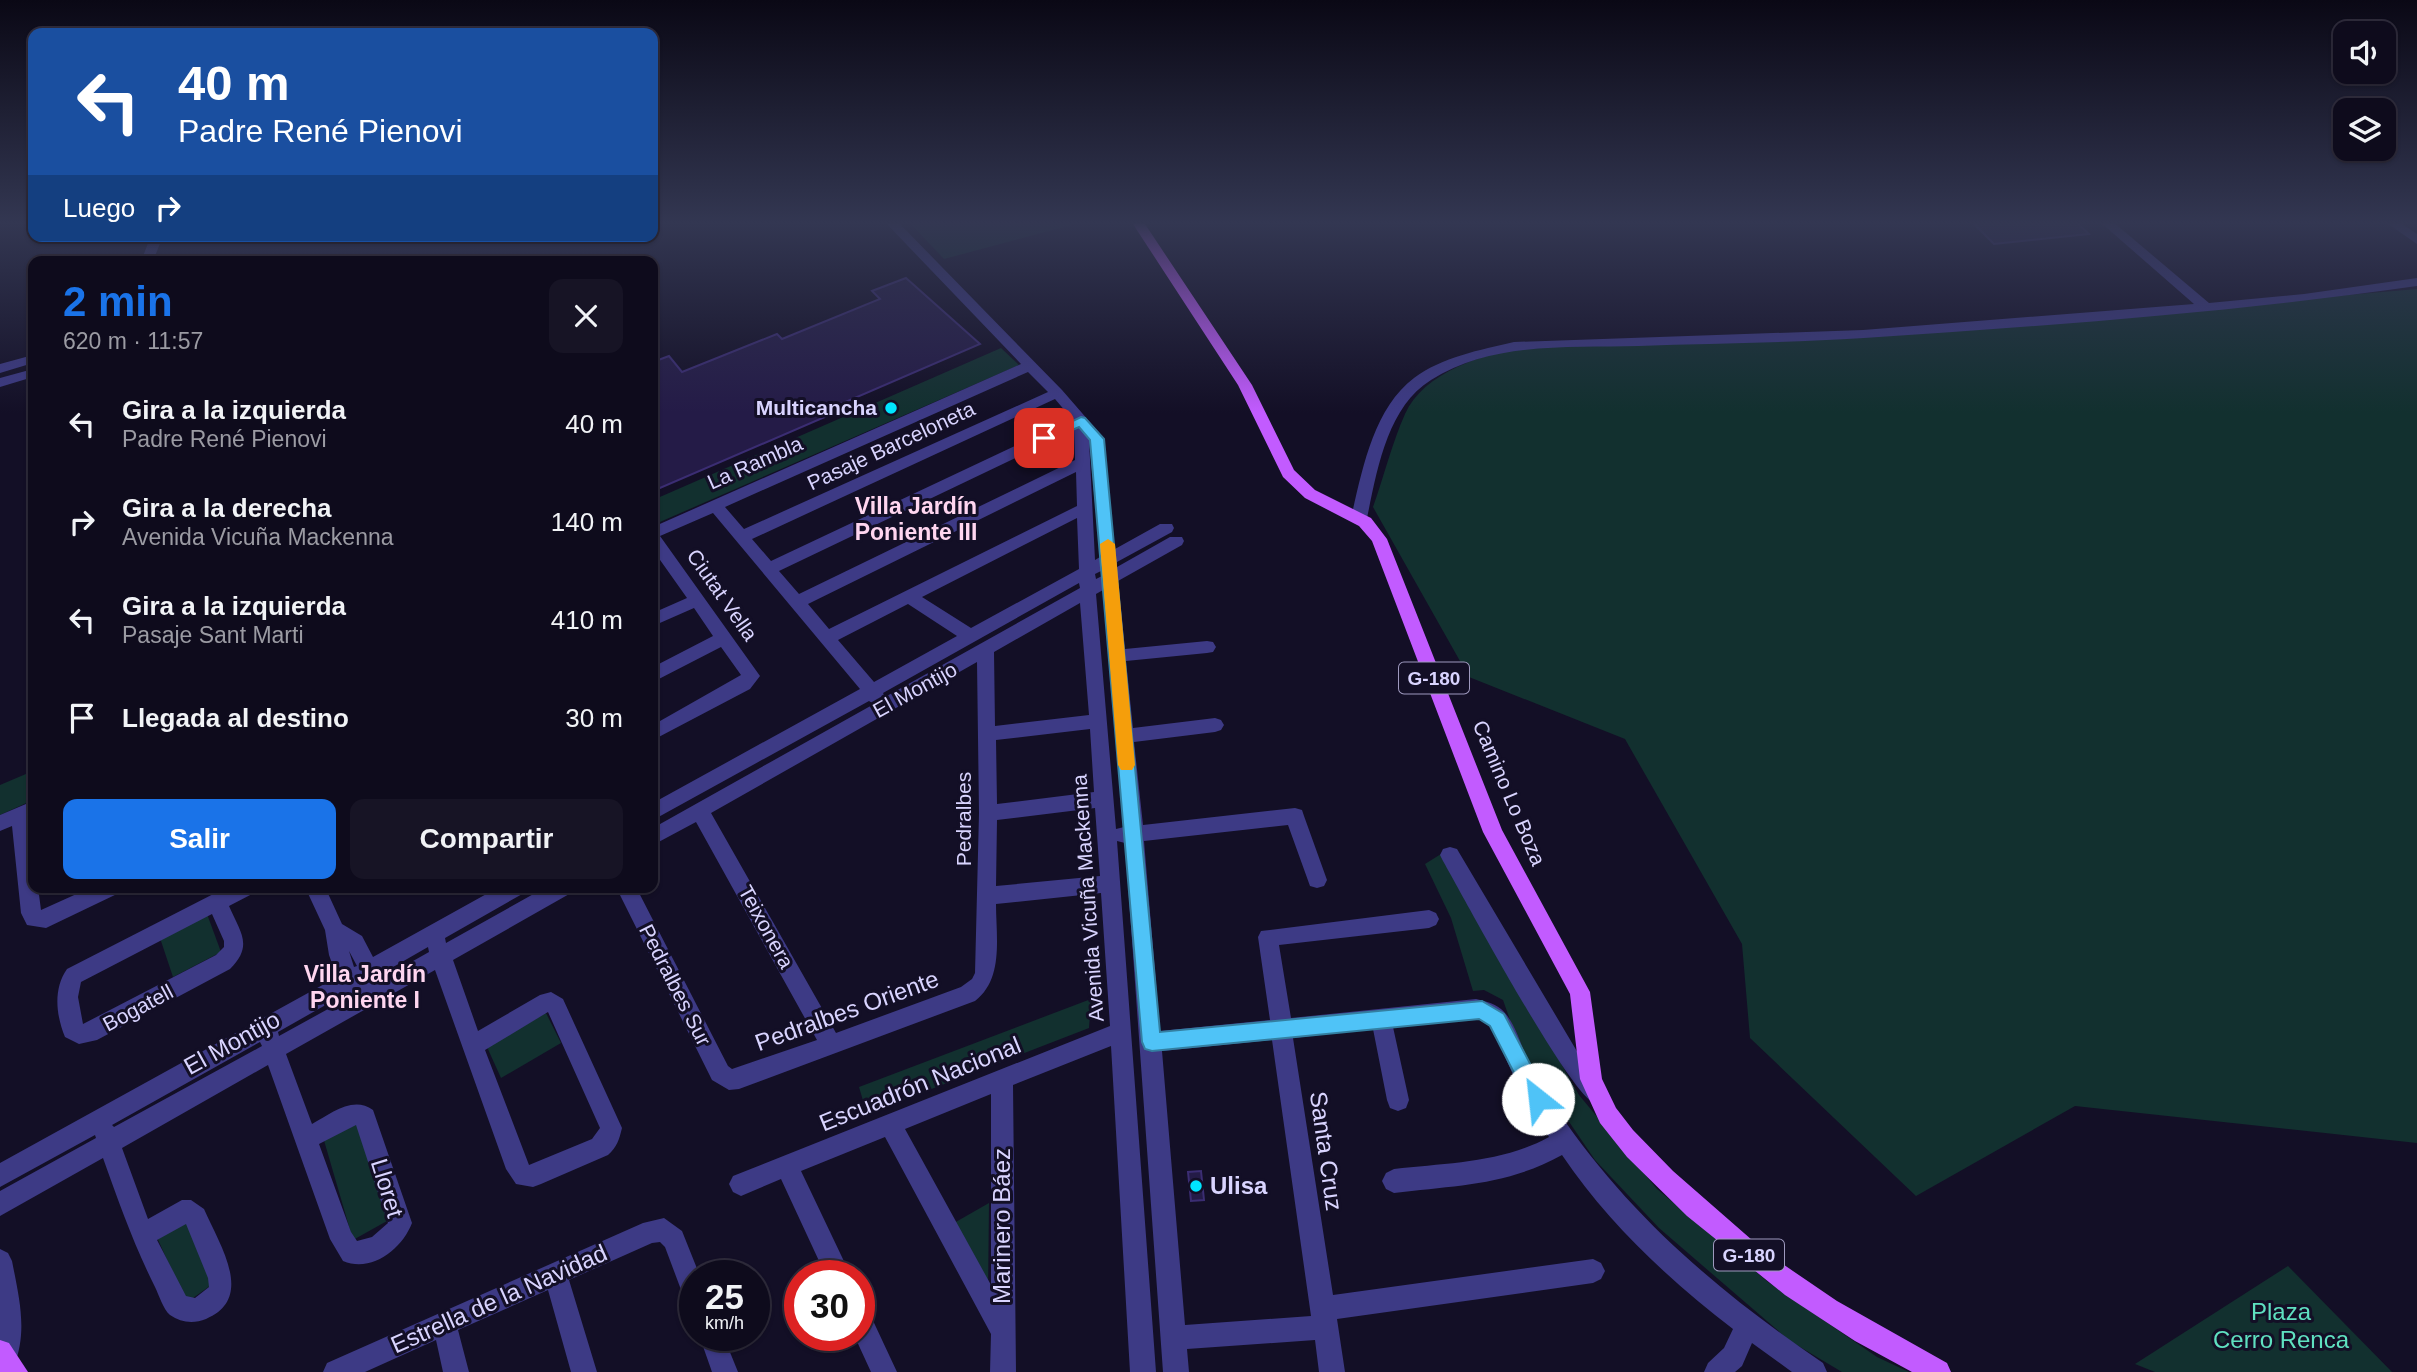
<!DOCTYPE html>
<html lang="es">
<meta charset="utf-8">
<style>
:root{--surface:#0e0b1c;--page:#171425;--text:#f1f3f6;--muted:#9b9ba3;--line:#2e2b3b;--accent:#1a73e8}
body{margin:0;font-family:Arial,sans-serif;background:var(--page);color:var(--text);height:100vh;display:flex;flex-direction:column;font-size:26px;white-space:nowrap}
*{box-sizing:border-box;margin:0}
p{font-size:23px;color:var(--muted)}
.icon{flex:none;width:38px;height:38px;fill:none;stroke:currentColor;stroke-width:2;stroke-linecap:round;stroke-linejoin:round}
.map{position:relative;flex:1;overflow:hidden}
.side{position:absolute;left:28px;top:256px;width:630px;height:637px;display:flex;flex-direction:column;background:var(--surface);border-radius:14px;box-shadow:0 2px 5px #0004,0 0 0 2px var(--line)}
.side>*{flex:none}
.guide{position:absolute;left:28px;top:28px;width:630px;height:214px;border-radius:14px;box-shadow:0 2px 5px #0004,0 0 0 2px var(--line);background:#1a4fa0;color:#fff;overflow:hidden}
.controls{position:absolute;left:2333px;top:21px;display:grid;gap:14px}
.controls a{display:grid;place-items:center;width:63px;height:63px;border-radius:14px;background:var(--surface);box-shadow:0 2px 5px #0004,0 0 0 2px var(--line);font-size:35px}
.speed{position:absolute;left:679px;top:1260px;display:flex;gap:14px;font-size:35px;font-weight:700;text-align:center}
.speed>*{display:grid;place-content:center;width:91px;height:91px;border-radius:50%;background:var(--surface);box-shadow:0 2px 5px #0004,0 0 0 2px var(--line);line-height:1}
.speed small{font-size:18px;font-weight:400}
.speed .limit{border:10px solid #d22;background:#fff;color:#111}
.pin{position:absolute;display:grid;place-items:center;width:60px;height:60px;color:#fff;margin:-30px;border-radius:14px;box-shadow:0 4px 10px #0006}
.me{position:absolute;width:77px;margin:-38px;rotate:331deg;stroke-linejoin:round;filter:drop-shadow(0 0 5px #0008)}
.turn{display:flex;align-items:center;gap:24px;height:147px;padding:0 35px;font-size:32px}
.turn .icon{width:91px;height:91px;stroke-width:2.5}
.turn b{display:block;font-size:49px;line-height:60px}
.then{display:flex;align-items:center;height:66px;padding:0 35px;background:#0003;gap:14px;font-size:26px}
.round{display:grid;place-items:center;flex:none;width:74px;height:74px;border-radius:14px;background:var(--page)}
.headline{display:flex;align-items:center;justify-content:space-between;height:119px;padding:0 35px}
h1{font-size:42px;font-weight:800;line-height:52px;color:var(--accent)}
.cta{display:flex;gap:14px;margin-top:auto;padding:14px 35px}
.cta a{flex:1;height:80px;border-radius:14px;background:var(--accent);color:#fff;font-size:28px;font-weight:800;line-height:80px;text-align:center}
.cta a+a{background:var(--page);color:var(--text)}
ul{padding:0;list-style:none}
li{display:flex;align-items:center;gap:21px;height:98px;padding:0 35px}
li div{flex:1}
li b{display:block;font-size:26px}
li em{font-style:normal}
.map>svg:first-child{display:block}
.green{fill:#12302f}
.building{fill:#241b47;stroke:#3b2d73;stroke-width:2}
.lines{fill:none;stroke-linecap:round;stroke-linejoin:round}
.minor{fill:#3d3a85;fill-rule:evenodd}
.major{fill:#c25bff;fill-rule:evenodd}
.route{fill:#4fc3f7;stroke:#337fa1;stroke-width:2}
.slow{fill:#f59e0b}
.poi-dot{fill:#00e5ff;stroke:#130f26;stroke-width:2.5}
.labels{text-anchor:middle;stroke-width:6;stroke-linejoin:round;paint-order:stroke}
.shield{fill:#130f26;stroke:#9e99be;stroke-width:2}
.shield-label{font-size:19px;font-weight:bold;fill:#d9d4ff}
.poi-label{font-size:21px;font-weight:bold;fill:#d9d4ff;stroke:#130f26;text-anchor:end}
.street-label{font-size:21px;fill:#d9d4ff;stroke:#130f26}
.neighbourhood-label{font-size:23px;font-weight:bold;fill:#ffd6f0;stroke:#130f26}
.near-street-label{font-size:24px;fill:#d9d4ff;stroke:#130f26}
.near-poi-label{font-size:24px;font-weight:bold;fill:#d9d4ff;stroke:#130f26;text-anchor:start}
.near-park-label{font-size:24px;fill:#5fe0c0;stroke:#130f26}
</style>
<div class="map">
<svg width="2417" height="1372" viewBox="0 0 2417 1372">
<rect width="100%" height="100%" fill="#130f26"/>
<g class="green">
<path d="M 908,221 L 1087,221 L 944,259 Z"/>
<path d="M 2417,289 L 2417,1143 L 2075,1106 L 1916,1196 L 1750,1038 L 1742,944 L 1625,739 L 1469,677 L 1373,507 C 1384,476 1392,443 1405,414 C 1424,371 1488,352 1530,347 L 1862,337 Z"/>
<path d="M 1001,348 L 1019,365 L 653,525 L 653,500 Z"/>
<path d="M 33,771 L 33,800 L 0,815 L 0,785 Z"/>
<path d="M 1441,854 L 1579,1095 L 1657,1189 L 1768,1282 L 1877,1357 L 1909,1372 L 1842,1372 L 1790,1341 L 1659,1228 L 1595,1160 L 1521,1051 L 1503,1000 L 1484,990 L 1473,991 L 1451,918 L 1425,864 Z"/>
<path d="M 207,914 L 221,952 L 173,977 L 160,938 Z"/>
<path d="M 1091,999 L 1089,1028 L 867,1114 L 859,1087 Z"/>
<path d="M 546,1013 L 561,1043 L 501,1078 L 487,1047 Z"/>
<path d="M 356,1120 L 387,1221 L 353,1240 L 323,1137 Z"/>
<path d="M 989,1203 L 988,1295 L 954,1223 Z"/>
<path d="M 184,1217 L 214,1283 L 186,1303 L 156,1235 Z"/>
<path d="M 2288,1266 L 2392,1372 L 2155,1372 L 2135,1364 Z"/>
</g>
<g class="building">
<path d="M 1971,221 L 2075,221 L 2089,234 L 1994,244 Z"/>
<path d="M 906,278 L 980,344 L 843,403 L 848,407 L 653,491 L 653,362 L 669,356 L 682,372 L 777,334 L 782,339 L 880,299 L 872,291 Z"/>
<path d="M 1201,1171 L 1204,1200 L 1191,1201 L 1188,1172 Z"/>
</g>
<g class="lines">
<g class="minor">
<path d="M 884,221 L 897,221 L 1062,390 L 1102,436 L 1115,549 L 1160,524 L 1172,524 L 1174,528 L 1172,532 L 1117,562 L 1117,567 L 1170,537 L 1182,537 L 1184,541 L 1182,545 L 1118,581 L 1125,649 L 1207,641 L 1213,642 L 1216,647 L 1213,652 L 1207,653 L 1126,661 L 1133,728 L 1215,718 L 1221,720 L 1224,725 L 1221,730 L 1215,732 L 1134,742 L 1143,825 L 1295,808 L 1302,810 L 1304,816 L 1327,880 L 1324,886 L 1317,888 L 1310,886 L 1288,825 L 1144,841 L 1160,1031 L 1270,1020 L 1258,937 L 1261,931 L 1429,910 L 1436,913 L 1439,919 L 1436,925 L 1429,928 L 1279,945 L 1291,1018 L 1476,999 C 1484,1001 1494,1003 1501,1009 C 1515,1021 1520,1044 1528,1060 C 1536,1078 1547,1095 1558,1111 C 1628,1215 1720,1293 1823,1363 L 1827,1372 L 1792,1372 L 1752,1343 L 1742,1366 L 1735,1372 L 1704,1372 L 1708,1363 L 1724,1348 L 1733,1329 C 1669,1280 1607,1222 1562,1155 C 1506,1186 1456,1185 1394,1193 L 1386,1189 L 1382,1181 L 1386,1173 L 1394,1169 C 1447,1163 1502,1163 1549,1137 L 1518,1086 L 1495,1034 L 1486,1022 L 1476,1019 L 1393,1027 L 1409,1100 L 1406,1108 L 1398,1111 L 1390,1108 L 1387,1100 L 1373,1029 L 1293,1038 L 1333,1295 L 1593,1259 L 1601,1263 L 1605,1271 L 1601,1279 L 1593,1283 L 1337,1319 L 1345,1372 L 1319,1372 L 1315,1340 L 1187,1349 L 1189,1372 L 1163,1372 L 1125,843 L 1117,841 L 1156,1372 L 1130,1372 L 1111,1046 L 1013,1085 L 1016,1372 L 990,1372 L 991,1334 L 885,1137 L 801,1171 L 851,1276 L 826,1276 L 781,1179 L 741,1196 L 733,1192 L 729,1184 L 733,1176 L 1110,1026 L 1101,893 L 996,904 C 996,937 1004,979 975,1001 L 739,1089 L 729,1090 L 712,1080 L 616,887 L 636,887 L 728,1066 L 732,1069 L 817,1040 L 696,822 L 653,845 L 653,828 L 874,704 L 869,701 L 653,820 L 653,803 L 860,689 L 713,513 L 660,536 L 760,676 L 750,689 L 653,740 L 653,725 L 741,675 L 721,647 L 653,682 L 653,667 L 713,636 L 694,608 L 653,626 L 653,613 L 687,598 L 653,550 L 653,527 L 1021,364 ZM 1028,372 L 1048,392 L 744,529 L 725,507 ZM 1055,399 L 1072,419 L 771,561 L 752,539 ZM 1074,430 L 1075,460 L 799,594 L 779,571 ZM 1089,439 L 1100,557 L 1095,560 ZM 1076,472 L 1077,506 L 829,629 L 808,604 ZM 1077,518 L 1079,569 L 971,628 L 922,597 ZM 1101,571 L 1102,576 L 1096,579 L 1095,574 ZM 1079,583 L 1080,588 L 885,697 L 883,693 ZM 1103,590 L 1124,827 L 1116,829 L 1096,594 ZM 1080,603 L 1089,715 L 995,726 L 994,652 ZM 908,604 L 957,636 L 874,682 L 838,640 ZM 977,662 L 979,813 L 975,973 L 972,979 L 961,987 L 836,1033 L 711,813 ZM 1090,729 L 1094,792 L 997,804 L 996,740 ZM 1095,808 L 1100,876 L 996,886 L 997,820 ZM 1272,1040 L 1311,1316 L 1185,1325 L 1162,1051 ZM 991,1094 L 991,1285 L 905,1129 Z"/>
<path d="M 2099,221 L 2112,221 L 2209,303 L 2304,294 L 2417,278 L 2417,286 C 2234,312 2049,326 1864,338 C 1789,343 1714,343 1639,346 C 1569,348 1493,341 1431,380 C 1387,407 1377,471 1367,518 L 1359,523 L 1351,518 C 1362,471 1373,409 1414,378 C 1442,357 1480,350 1514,342 L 1863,330 L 2194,304 Z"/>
<path d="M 2384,221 L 2398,221 L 2417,234 L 2417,244 Z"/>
<path d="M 151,236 L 163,236 L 153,261 L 141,261 Z"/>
<path d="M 33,355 L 33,363 L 0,373 L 0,364 Z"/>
<path d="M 33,369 L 33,377 L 0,387 L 0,378 Z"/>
<path d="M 33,801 L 33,817 L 30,819 L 33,887 L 38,887 L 41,910 L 92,887 L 122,887 L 119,893 L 46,928 L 27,925 L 21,913 L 12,826 L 0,831 L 0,815 Z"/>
<path d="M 1450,847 L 1457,849 L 1578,1053 L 1605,1092 L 1602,1100 L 1594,1103 C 1568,1092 1464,898 1443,861 L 1440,855 L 1443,849 Z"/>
<path d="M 227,887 L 257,887 L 254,893 L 229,906 C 240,932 254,945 230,969 L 97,1040 L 79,1044 L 65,1037 C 56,1015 53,989 67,969 ZM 212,914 L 224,941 L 224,947 L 216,955 L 83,1024 L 78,997 L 81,982 Z"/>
<path d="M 305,887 L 325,887 L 342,924 L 362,936 L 373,957 L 499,887 L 527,887 L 524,893 L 445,938 L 446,943 L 546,887 L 574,887 L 571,893 L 453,960 L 478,1031 L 540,995 L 551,992 L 563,999 L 622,1128 C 619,1140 617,1147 608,1155 L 541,1184 L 533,1187 L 516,1184 L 506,1169 L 435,970 L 286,1054 L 312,1124 C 330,1114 353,1095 373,1110 L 412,1223 C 402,1249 372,1273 343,1261 L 330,1239 L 268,1065 L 122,1148 L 148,1219 L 182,1200 L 191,1200 L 204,1209 C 219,1244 256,1298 206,1319 C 194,1324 181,1323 170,1315 C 163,1309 159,1295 155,1287 C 134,1245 119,1203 103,1158 L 0,1216 L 0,1191 L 96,1138 L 95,1135 L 0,1187 L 0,1163 L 337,977 L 329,955 L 325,930 ZM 428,947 L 429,952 L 383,978 L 381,974 ZM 349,951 L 357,966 L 354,967 ZM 345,994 L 348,998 L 279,1036 L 278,1032 ZM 548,1012 L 600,1128 L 592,1139 L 529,1165 L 485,1050 ZM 260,1042 L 262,1046 L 114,1127 L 112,1125 ZM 356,1125 L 388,1223 L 372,1237 L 357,1241 L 351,1232 L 319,1144 ZM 186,1224 L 208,1278 L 209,1287 L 195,1298 L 186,1296 L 157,1240 Z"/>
<path d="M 664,1218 L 682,1231 L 700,1276 L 695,1276 L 695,1306 L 686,1303 L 665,1247 L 660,1242 L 652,1243 L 569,1280 L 597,1372 L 571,1372 L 548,1290 L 458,1330 L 469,1372 L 443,1372 L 436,1340 L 365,1372 L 323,1372 L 327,1363 L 643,1223 Z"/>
<path d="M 0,1249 L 8,1253 L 12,1261 C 19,1297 28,1331 14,1366 L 5,1369 L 0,1367 Z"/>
<path d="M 859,1307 L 868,1310 L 897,1372 L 871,1372 L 854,1335 L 859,1335 Z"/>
<path d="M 699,1335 L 723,1335 L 738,1372 L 712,1372 Z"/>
</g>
<g class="major">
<path d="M 1131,221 L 1143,221 L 1252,385 L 1294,470 L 1315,490 L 1371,518 L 1387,539 L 1502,830 L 1590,992 L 1602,1079 L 1616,1108 L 1633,1130 L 1673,1171 L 1768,1254 L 1837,1301 L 1947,1363 L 1951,1372 L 1912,1372 L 1855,1341 L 1785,1295 L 1687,1216 L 1627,1157 L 1600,1123 L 1580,1079 L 1570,994 L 1483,832 L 1372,541 L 1359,526 L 1305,498 L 1283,477 L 1238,385 Z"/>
<path d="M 0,1340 L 9,1343 L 28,1372 L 0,1372 Z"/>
</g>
</g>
<linearGradient id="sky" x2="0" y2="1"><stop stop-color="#0a0815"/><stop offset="0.54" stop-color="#333752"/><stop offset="1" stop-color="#333752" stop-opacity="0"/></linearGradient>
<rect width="2417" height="413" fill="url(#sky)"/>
<path class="route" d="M 1081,417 L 1085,418 L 1104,439 L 1160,1032 L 1482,1001 L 1504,1014 L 1545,1092 L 1548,1099 L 1545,1106 L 1538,1109 L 1531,1106 L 1490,1026 L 1479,1019 L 1152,1051 L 1145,1049 L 1142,1042 L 1090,440 L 1079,427 L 1048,441 L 1039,441 L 1037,438 Z"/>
<path class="slow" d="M 1108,539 L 1115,544 L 1135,765 L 1132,770 L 1121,770 L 1118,765 L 1100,544 Z"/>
<g class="poi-dot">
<circle cx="891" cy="408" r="7"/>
<circle cx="1196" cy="1186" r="7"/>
</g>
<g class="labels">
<g class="shield">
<rect x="1399" y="662.5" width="70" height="31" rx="5"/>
<rect x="1714" y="1239.5" width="70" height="31" rx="5"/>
</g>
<g class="shield-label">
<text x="1434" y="685">G-180</text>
<text x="1749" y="1262">G-180</text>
</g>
<g class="poi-label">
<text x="877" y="415">Multicancha</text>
</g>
<g class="street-label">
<text transform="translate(891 446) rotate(-25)" y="7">Pasaje Barceloneta</text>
<text transform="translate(755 463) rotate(-24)" y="7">La Rambla</text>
<text transform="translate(722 595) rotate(55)" y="7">Ciutat Vella</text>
<text transform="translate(915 690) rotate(-29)" y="7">El Montijo</text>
<text transform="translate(1509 793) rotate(67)" y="7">Camino Lo Boza</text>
<text transform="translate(964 819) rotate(-90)" y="7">Pedralbes</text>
<text transform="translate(1088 898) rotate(-94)" y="7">Avenida Vicuña Mackenna</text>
<text transform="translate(766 927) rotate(61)" y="7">Teixonera</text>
<text transform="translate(675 985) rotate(63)" y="7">Pedralbes Sur</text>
<text transform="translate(138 1008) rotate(-28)" y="7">Bogatell</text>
</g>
<g class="neighbourhood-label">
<text x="916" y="514">Villa Jardín<tspan x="916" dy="26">Poniente III</tspan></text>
<text x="365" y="982">Villa Jardín<tspan x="365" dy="26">Poniente I</tspan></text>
</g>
<g class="near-street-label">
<text transform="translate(847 1011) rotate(-20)" y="8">Pedralbes Oriente</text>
<text transform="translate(232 1043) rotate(-29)" y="8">El Montijo</text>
<text transform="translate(920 1084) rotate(-22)" y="8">Escuadrón Nacional</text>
<text transform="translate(1326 1151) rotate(82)" y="8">Santa Cruz</text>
<text transform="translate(387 1188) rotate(73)" y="8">Lloret</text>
<text transform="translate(1002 1226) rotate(-90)" y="8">Marinero Báez</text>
<text transform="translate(499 1299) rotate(-24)" y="8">Estrella de la Navidad</text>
</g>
<g class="near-poi-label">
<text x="1210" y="1194">Ulisa</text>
</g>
<g class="near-park-label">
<text x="2281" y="1320">Plaza<tspan x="2281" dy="28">Cerro Renca</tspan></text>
</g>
</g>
</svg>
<div class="controls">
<a><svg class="icon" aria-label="sound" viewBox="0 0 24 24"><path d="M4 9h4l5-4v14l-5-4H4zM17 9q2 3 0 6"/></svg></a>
<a><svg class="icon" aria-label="layers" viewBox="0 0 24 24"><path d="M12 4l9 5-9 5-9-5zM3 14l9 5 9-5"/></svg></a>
</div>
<div class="speed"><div>25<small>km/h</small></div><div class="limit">30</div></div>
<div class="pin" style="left:1044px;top:438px;background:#d93025"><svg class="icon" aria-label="arrive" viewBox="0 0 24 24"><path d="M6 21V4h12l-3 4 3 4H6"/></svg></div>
<svg class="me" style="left:1538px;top:1099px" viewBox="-20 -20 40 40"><circle r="19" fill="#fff"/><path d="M0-13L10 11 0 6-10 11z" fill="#4fc3f7"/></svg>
<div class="guide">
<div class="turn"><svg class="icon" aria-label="left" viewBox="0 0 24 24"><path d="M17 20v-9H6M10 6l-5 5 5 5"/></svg><div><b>40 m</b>Padre René Pienovi</div></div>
<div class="then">Luego<svg class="icon" aria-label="right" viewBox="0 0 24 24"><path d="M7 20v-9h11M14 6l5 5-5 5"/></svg></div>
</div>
<section class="side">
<div class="headline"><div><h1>2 min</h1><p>620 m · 11:57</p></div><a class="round"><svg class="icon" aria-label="close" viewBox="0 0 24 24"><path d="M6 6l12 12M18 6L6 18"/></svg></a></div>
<ul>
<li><svg class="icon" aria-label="left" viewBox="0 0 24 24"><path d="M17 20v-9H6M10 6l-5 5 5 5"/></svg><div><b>Gira a la izquierda</b><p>Padre René Pienovi</p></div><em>40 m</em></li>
<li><svg class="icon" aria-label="right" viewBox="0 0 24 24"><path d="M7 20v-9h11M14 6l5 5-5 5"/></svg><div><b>Gira a la derecha</b><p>Avenida Vicuña Mackenna</p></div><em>140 m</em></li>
<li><svg class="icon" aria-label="left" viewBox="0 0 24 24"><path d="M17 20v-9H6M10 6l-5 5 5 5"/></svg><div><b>Gira a la izquierda</b><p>Pasaje Sant Marti</p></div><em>410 m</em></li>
<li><svg class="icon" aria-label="arrive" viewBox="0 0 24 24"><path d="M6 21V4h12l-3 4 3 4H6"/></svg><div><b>Llegada al destino</b></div><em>30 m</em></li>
</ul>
<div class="cta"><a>Salir</a><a>Compartir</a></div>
</section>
</div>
